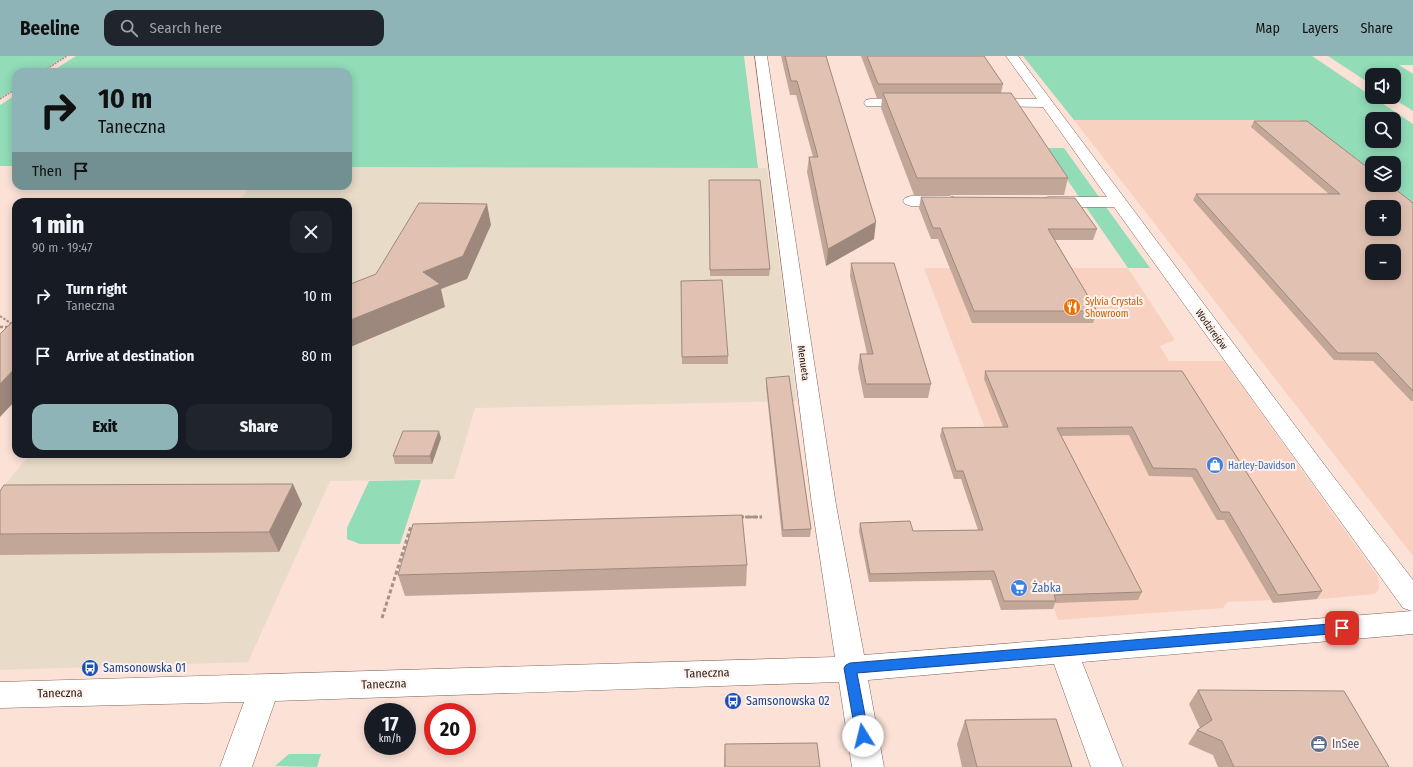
<!DOCTYPE html>
<meta charset="utf-8">
<style>
:root{--surface:#171b24;--page:#20242c;--text:#f1f3f6;--muted:#9ea1a6;--accent:#8fb4b7}
body{margin:0;font-family:"Fira Sans Condensed",sans-serif;background:var(--page);color:var(--text);height:100vh;display:flex;flex-direction:column;font-size:15px;white-space:nowrap}
*{box-sizing:border-box;margin:0}
p{font-size:13px;color:var(--muted)}
.icon{flex:none;width:22px;height:22px;fill:none;stroke:currentColor;stroke-width:2;stroke-linecap:round;stroke-linejoin:round}
.map{position:relative;flex:1;overflow:hidden}
.details{position:absolute;left:12px;top:142px;width:340px;height:260px;display:flex;flex-direction:column;background:var(--surface);border-radius:12px;box-shadow:0 2px 10px #0003}
.details>*{flex:none}
.banner{position:absolute;left:12px;top:12px;width:340px;height:122px;border-radius:12px;box-shadow:0 2px 10px #0003;background:#8fb4b7;color:#111;overflow:hidden}
.tools{position:absolute;left:1365px;top:12px;display:grid;gap:8px}
.tools a{display:grid;place-items:center;width:36px;height:36px;border-radius:8px;background:var(--surface);box-shadow:0 2px 10px #0003;font-size:20px}
.speed{position:absolute;left:364px;top:647px;display:flex;gap:8px;font-size:20px;font-weight:700;text-align:center}
.speed>*{display:grid;place-content:center;width:52px;height:52px;border-radius:50%;background:var(--surface);box-shadow:0 2px 10px #0003;line-height:1}
.speed small{font-size:10px;font-weight:400}
.speed .limit{border:6px solid #d22;background:#fff;color:#111}
.pin{position:absolute;display:grid;place-items:center;width:34px;height:34px;color:#fff;margin:-17px;border-radius:8px;box-shadow:0 2px 6px #0006}
.me{position:absolute;width:44px;margin:-22px;rotate:351deg;stroke-linejoin:round;filter:drop-shadow(0 0 3px #0008)}
.turn{display:flex;align-items:center;gap:14px;height:84px;padding:0 20px;font-size:18px}
.turn .icon{width:52px;height:52px;stroke-width:2.5}
.turn b{display:block;font-size:28px;line-height:34px}
.then{display:flex;align-items:center;height:38px;padding:0 20px;background:#0003;gap:8px;font-size:15px}
.round{display:grid;place-items:center;flex:none;width:42px;height:42px;border-radius:12px;background:var(--page)}
.summary{display:flex;align-items:center;justify-content:space-between;height:68px;padding:0 20px}
h1{font-size:24px;font-weight:800;line-height:30px}
.button{display:flex;gap:8px;margin-top:auto;padding:8px 20px}
.button a{flex:1;height:46px;border-radius:12px;background:var(--accent);color:#111;font-size:16px;font-weight:800;line-height:46px;text-align:center}
.button a+a{background:var(--page);color:var(--text)}
ul{padding:0;list-style:none}
li{display:flex;align-items:center;gap:12px;height:60px;padding:0 20px}
li div{flex:1}
li b{display:block;font-size:15px}
li em{font-style:normal}
header{display:flex;align-items:center;gap:24px;box-sizing:border-box;height:56px;padding:0 20px;background:var(--accent);color:#111}
header strong{font-size:19px}
nav{display:flex;gap:22px;margin-inline-start:auto;font-size:14px}
.search{width:280px;height:36px;background:var(--page);display:flex;align-items:center;gap:10px;box-sizing:border-box;padding:0 14px;border-radius:12px;color:var(--muted);font-size:15px}
.map>svg:first-child{display:block}
.commercial{fill:#e8dcc8}
.built{fill:#f9d1c0;fill-rule:evenodd}
.green{fill:#92dcb8;fill-rule:evenodd}
.lines{fill:none;stroke-linecap:round;stroke-linejoin:round}
.minor-casing{stroke:#82665a;stroke-width:1}
.path-far3{stroke:#a69289;stroke-width:1.5;stroke-dasharray:2 1;stroke-linecap:butt}
.path-far2{stroke:#a69289;stroke-width:2;stroke-dasharray:2.5 1.5;stroke-linecap:butt}
.path-far1{stroke:#a69289;stroke-width:2.5;stroke-dasharray:3 2;stroke-linecap:butt}
.path{stroke:#a69289;stroke-width:3;stroke-dasharray:4 2.5;stroke-linecap:butt}
.minor{fill:#fff;fill-rule:evenodd}
.wall{fill:#c2a799}
.shaded-wall{fill:#9e887d}
.building{fill:#e1c2b2;stroke:#9e887d;fill-rule:evenodd}
.route{fill:#1a73e8;stroke:#114b97}
.labels{text-anchor:middle;stroke-width:4;stroke-linejoin:round;paint-order:stroke}
.food-label{font-size:10px;fill:#c56008;stroke:#fff1ec;text-anchor:start}
.street-label{font-size:10px;fill:#241813;stroke:#fff1ec}
.shop-label{font-size:10px;fill:#366cbe;stroke:#fff1ec;text-anchor:start}
.near-shop-label{font-size:12px;fill:#366cbe;stroke:#fff1ec;text-anchor:start}
.near-transit-label{font-size:12px;fill:#164399;stroke:#fff1ec;text-anchor:start}
.near-street-label{font-size:12px;fill:#241813;stroke:#fff1ec}
.near-service-label{font-size:12px;fill:#4e5e75;stroke:#fff1ec;text-anchor:start}
</style>
<header>
<strong>Beeline</strong>
<div class="search"><svg class="icon" aria-label="search" viewBox="0 0 24 24"><circle cx="10" cy="10" r="6"/><path d="M15 15l6 6"/></svg>Search here</div>
<nav><a>Map</a><a>Layers</a><a>Share</a></nav>
</header>
<div class="map">
<svg width="1413" height="711" viewBox="0 0 1413 711">
<rect width="100%" height="100%" fill="#fbe1d6"/>
<path class="commercial" d="M 348,111 L 767,112 L 797,345 L 475,352 L 454,423 L 330,425 L 248,606 L 0,614 L 0,435 L 30,398 L 348,398 L 348,146 L 238,146 L 251,130 L 348,130 Z"/>
<g class="built">
<path d="M 1074,64 L 1300,64 L 1351,104 L 1372,129 L 1413,153 L 1413,500 ZM 1372,151 L 1394,151 L 1394,173 L 1372,173 ZM 1372,195 L 1394,195 L 1394,217 L 1372,217 Z"/>
<path d="M 924,212 L 1128,212 L 1175,284 L 1160,290 L 1169,305 L 1224,305 L 1378,521 L 1379,533 L 1375,538 L 1276,547 L 1271,544 L 1228,546 L 1223,552 L 1058,564 Z"/>
</g>
<g class="green">
<path d="M 0,0 L 66,0 L 41,16 L 16,16 L 16,32 L 0,42 Z"/>
<path d="M 76,0 L 744,0 L 758,112 L 348,111 L 348,16 L 51,16 Z"/>
<path d="M 1023,0 L 1312,0 L 1413,68 L 1413,153 L 1382,129 L 1394,129 L 1394,107 L 1372,107 L 1372,121 L 1300,64 L 1074,64 ZM 1372,63 L 1394,63 L 1394,85 L 1372,85 Z"/>
<path d="M 1328,0 L 1413,0 L 1413,9 L 1399,9 L 1413,18 L 1413,55 L 1391,41 L 1394,41 L 1394,19 L 1372,19 L 1372,29 Z"/>
<path d="M 16,39 L 16,110 L 0,110 L 0,49 Z"/>
<path d="M 1046,92 L 1064,92 L 1099,141 L 1079,141 Z"/>
<path d="M 1086,151 L 1106,151 L 1150,212 L 1128,212 Z"/>
<path d="M 421,424 L 400,488 L 360,488 L 347,483 L 347,472 L 369,425 Z"/>
<path d="M 289,698 L 321,698 L 317,711 L 275,710 Z"/>
</g>
<g class="lines">
<g class="minor-casing">
<g id="minor">
<path d="M 755,0 L 767,0 L 836,449 L 864,599 L 1412,555 L 1403,552 L 1114,151 L 1048,151 L 1042,149 L 1040,146 L 1042,143 L 1048,141 L 1107,141 L 1043,51 L 982,50 L 980,47 L 982,44 L 987,43 L 1037,43 L 1006,0 L 1018,0 L 1329,415 L 1413,524 L 1413,578 L 1082,606 L 1123,711 L 1091,711 L 1054,608 L 868,624 L 884,711 L 852,711 L 839,626 L 275,645 L 252,711 L 220,711 L 244,646 L 0,652 L 0,626 L 835,601 L 812,449 Z"/>
<path d="M 871,43 L 911,43 L 916,44 L 918,47 L 916,50 L 911,51 L 866,50 L 864,47 L 866,44 Z"/>
<path d="M 911,140 L 950,140 L 956,142 L 958,145 L 956,148 L 950,150 L 911,150 L 905,148 L 903,145 L 905,142 Z"/>
</g>
</g>
<g class="path-far3">
<path d="M 42,16 L 67,0"/>
<path d="M 0,43 L 16,33"/>
</g>
<path class="path-far2" d="M 0,260 L 12,268"/>
<g class="path-far1">
<path d="M 10,267 L 12,268"/>
<path d="M 0,271 L 16,271"/>
<path d="M 740,461 L 762,461"/>
</g>
<g class="path">
<path d="M 740,461 L 762,461"/>
<path d="M 382,562 L 411,470 L 415,470"/>
</g>
<use href="#minor" class="minor"/>
</g>
<g class="wall">
<path d="M 781,0 L 826,0 L 874,183 L 826,210 L 807,116 L 809,101 L 813,101 L 796,39 L 790,39 Z"/>
<path d="M 861,0 L 984,0 L 1003,28 L 1001,37 L 1068,122 L 1064,139 L 914,139 L 881,52 L 882,42 L 877,42 Z"/>
<path d="M 1254,65 L 1413,147 L 1413,345 L 1411,345 L 1373,305 L 1334,304 L 1193,144 L 1196,138 L 1329,138 L 1251,71 Z"/>
<path d="M 709,124 L 770,213 L 769,220 L 710,220 Z"/>
<path d="M 921,141 L 1097,173 L 1093,184 L 1055,184 L 1097,255 L 1093,267 L 972,267 L 938,183 L 931,183 L 919,152 Z"/>
<path d="M 851,207 L 931,328 L 928,342 L 864,342 L 858,312 L 860,298 L 867,298 L 850,220 Z"/>
<path d="M 681,225 L 728,300 L 728,308 L 682,308 Z"/>
<path d="M 985,315 L 1182,315 L 1322,535 L 1317,543 L 1273,547 L 1224,464 L 1217,464 L 1192,421 L 1149,420 L 1129,379 L 1061,380 L 1142,536 L 1138,544 L 1055,547 L 1053,553 L 1001,554 L 991,524 L 869,526 L 859,475 L 860,467 L 913,475 L 978,474 L 961,423 L 954,423 L 940,380 L 942,372 L 1003,371 L 984,323 Z"/>
<path d="M 766,322 L 811,473 L 810,481 L 782,481 L 766,330 Z"/>
<path d="M 441,382 L 432,408 L 395,408 L 393,400 Z"/>
<path d="M 0,435 L 302,448 L 279,496 L 0,499 Z"/>
<path d="M 747,509 L 746,530 L 405,540 L 398,519 Z"/>
<path d="M 1198,634 L 1389,711 L 1218,711 L 1213,699 L 1188,688 L 1197,674 L 1200,672 L 1189,648 Z"/>
<path d="M 965,664 L 1072,711 L 962,711 L 957,688 Z"/>
<path d="M 725,688 L 820,711 L 724,711 Z"/>
</g>
<g class="shaded-wall">
<path d="M 487,148 L 491,169 L 467,223 L 441,233 L 445,251 L 348,292 L 348,265 L 423,216 Z"/>
<path d="M 876,166 L 874,183 L 826,210 L 828,193 Z"/>
<path d="M 16,311 L 16,344 L 0,361 L 0,328 Z"/>
<path d="M 439,375 L 441,382 L 432,408 L 430,400 Z"/>
<path d="M 293,428 L 302,448 L 279,496 L 269,476 Z"/>
</g>
<g class="building">
<path d="M 785,0 L 826,0 L 876,166 L 828,193 L 809,101 L 818,101 L 797,25 L 791,25 Z"/>
<path d="M 867,0 L 984,0 L 1003,28 L 878,28 Z"/>
<path d="M 883,37 L 1011,37 L 1068,122 L 917,122 Z"/>
<path d="M 1254,65 L 1307,65 L 1372,115 L 1372,129 L 1390,129 L 1413,147 L 1413,335 L 1377,297 L 1338,297 L 1196,138 L 1340,138 ZM 1372,151 L 1394,151 L 1394,173 L 1372,173 ZM 1372,195 L 1394,195 L 1394,217 L 1372,217 Z"/>
<path d="M 709,124 L 760,124 L 770,213 L 710,214 Z"/>
<path d="M 921,141 L 1075,142 L 1097,173 L 1048,173 L 1097,255 L 974,255 L 940,172 L 933,172 Z"/>
<path d="M 419,147 L 487,148 L 463,200 L 423,216 L 440,228 L 348,265 L 348,229 L 376,218 Z"/>
<path d="M 851,207 L 894,207 L 931,328 L 866,328 L 860,298 L 873,298 Z"/>
<path d="M 722,224 L 728,300 L 682,301 L 681,225 Z"/>
<path d="M 11,267 L 16,267 L 16,311 L 0,328 L 0,278 Z"/>
<path d="M 985,315 L 1182,315 L 1322,535 L 1278,539 L 1229,456 L 1221,456 L 1196,413 L 1153,412 L 1132,371 L 1057,372 L 1142,536 L 1054,539 L 1056,545 L 1004,545 L 994,515 L 870,518 L 860,467 L 910,465 L 913,475 L 983,474 L 963,415 L 956,415 L 942,372 L 1008,371 Z"/>
<path d="M 789,320 L 811,473 L 783,474 L 766,322 Z"/>
<path d="M 403,375 L 439,375 L 430,400 L 393,400 Z"/>
<path d="M 293,428 L 269,476 L 0,478 L 0,435 L 4,429 Z"/>
<path d="M 742,459 L 747,509 L 398,519 L 413,468 Z"/>
<path d="M 1198,634 L 1344,635 L 1389,711 L 1234,711 L 1222,685 L 1197,674 L 1212,664 Z"/>
<path d="M 1056,663 L 1072,711 L 977,711 L 965,664 Z"/>
<path d="M 817,687 L 820,711 L 725,711 L 725,688 Z"/>
</g>
<path class="route" d="M 1342,567 L 1346,568 L 1348,572 L 1346,575 L 1342,577 L 857,617 L 869,680 L 867,684 L 863,686 L 858,684 L 856,680 L 844,612 L 846,609 L 850,607 Z"/>
<defs>
<g id="restaurant-disc" transform="scale(0.9)"><circle r="9.5" fill="#e8710a" stroke="#fff1ec"/><path d="M-5-6h1v4h1v-4h1v4h1v-4h1v5L-1.5 .5V6h-2V.5L-5-1ZM5-6V6H3V1.5H1.5Q1.5-4 5-6Z" fill="#fff"/></g>
<g id="shop-disc" transform="scale(0.9)"><circle r="9.5" fill="#3f7fe0" stroke="#fff1ec"/><path d="M-5-2.5h2.3a2.7 3.5 0 0 1 5.4 0H5L5.5 6h-11ZM-1.5-2.5h3a1.5 2.3 0 0 0-3 0Z" fill="#fff"/></g>
<g id="supermarket-disc" transform="scale(0.9)"><circle r="9.5" fill="#3f7fe0" stroke="#fff1ec"/><path d="M-6-5.5h2.5l.6 2H6L4.5 2H-2.5L-4.4-4H-6ZM-1.5 3.2a1.3 1.3 0 1 0 .1 0ZM3 3.2a1.3 1.3 0 1 0 .1 0Z" fill="#fff"/></g>
<g id="bus-disc" transform="scale(0.9)"><circle r="9.5" fill="#1a4fb4" stroke="#fff1ec"/><path d="M-5-6H5V4H4V6H2V4H-2V6H-4V4H-5ZM-3.5-4V0h7V-4ZM-3.5 1.2v1.5H-2V1.2ZM2 1.2v1.5H3.5V1.2Z" fill="#fff"/></g>
<g id="office-disc" transform="scale(0.9)"><circle r="9.5" fill="#5c6f8a" stroke="#fff1ec"/><path d="M-6-3h4V-5.5h4V-3h4V5H-6ZM-1-4.5V-3h2v-1.5ZM-6 0V1H6V0Z" fill="#fff"/></g>
</defs>
<g fill-rule="evenodd">
<use href="#restaurant-disc" x="1072" y="251"/>
<use href="#shop-disc" x="1215" y="409"/>
<use href="#supermarket-disc" x="1019" y="532"/>
<use href="#bus-disc" x="90" y="612"/>
<use href="#bus-disc" x="733" y="645"/>
<use href="#office-disc" x="1319" y="688"/>
</g>
<g class="labels">
<g class="food-label">
<text x="1085" y="249">Sylvia Crystals<tspan x="1085" dy="12">Showroom</tspan></text>
</g>
<g class="street-label">
<text transform="translate(1212 273) rotate(54)" y="4">Wodzirejów</text>
<text transform="translate(804 307) rotate(82)" y="4">Menueta</text>
</g>
<g class="shop-label">
<text x="1228" y="413">Harley-Davidson</text>
</g>
<g class="near-shop-label">
<text x="1032" y="536">Żabka</text>
</g>
<g class="near-transit-label">
<text x="103" y="616">Samsonowska 01</text>
<text x="746" y="649">Samsonowska 02</text>
</g>
<g class="near-street-label">
<text transform="translate(707 617) rotate(-2)" y="4">Taneczna</text>
<text transform="translate(384 628) rotate(-2)" y="4">Taneczna</text>
<text transform="translate(60 637) rotate(-1)" y="4">Taneczna</text>
</g>
<g class="near-service-label">
<text x="1332" y="692">InSee</text>
</g>
</g>
</svg>
<div class="tools">
<a><svg class="icon" aria-label="sound" viewBox="0 0 24 24"><path d="M4 9h4l5-4v14l-5-4H4zM17 9q2 3 0 6"/></svg></a>
<a><svg class="icon" aria-label="search" viewBox="0 0 24 24"><circle cx="10" cy="10" r="6"/><path d="M15 15l6 6"/></svg></a>
<a><svg class="icon" aria-label="layers" viewBox="0 0 24 24"><path d="M12 4l9 5-9 5-9-5zM3 14l9 5 9-5"/></svg></a>
<a>+</a>
<a>−</a>
</div>
<div class="speed"><div>17<small>km/h</small></div><div class="limit">20</div></div>
<div class="pin" style="left:1342px;top:572px;background:#d93025"><svg class="icon" aria-label="arrive" viewBox="0 0 24 24"><path d="M6 21V4h12l-3 4 3 4H6"/></svg></div>
<svg class="me" style="left:863px;top:680px" viewBox="-20 -20 40 40"><circle r="19" fill="#fff"/><path d="M0-13L10 11 0 6-10 11z" fill="#1a73e8"/></svg>
<div class="banner">
<div class="turn"><svg class="icon" aria-label="right" viewBox="0 0 24 24"><path d="M7 20v-9h11M14 6l5 5-5 5"/></svg><div><b>10 m</b>Taneczna</div></div>
<div class="then">Then<svg class="icon" aria-label="arrive" viewBox="0 0 24 24"><path d="M6 21V4h12l-3 4 3 4H6"/></svg></div>
</div>
<section class="details">
<div class="summary"><div><h1>1 min</h1><p>90 m · 19:47</p></div><a class="round"><svg class="icon" aria-label="close" viewBox="0 0 24 24"><path d="M6 6l12 12M18 6L6 18"/></svg></a></div>
<ul>
<li><svg class="icon" aria-label="right" viewBox="0 0 24 24"><path d="M7 20v-9h11M14 6l5 5-5 5"/></svg><div><b>Turn right</b><p>Taneczna</p></div><em>10 m</em></li>
<li><svg class="icon" aria-label="arrive" viewBox="0 0 24 24"><path d="M6 21V4h12l-3 4 3 4H6"/></svg><div><b>Arrive at destination</b></div><em>80 m</em></li>
</ul>
<div class="button"><a>Exit</a><a>Share</a></div>
</section>
</div>
